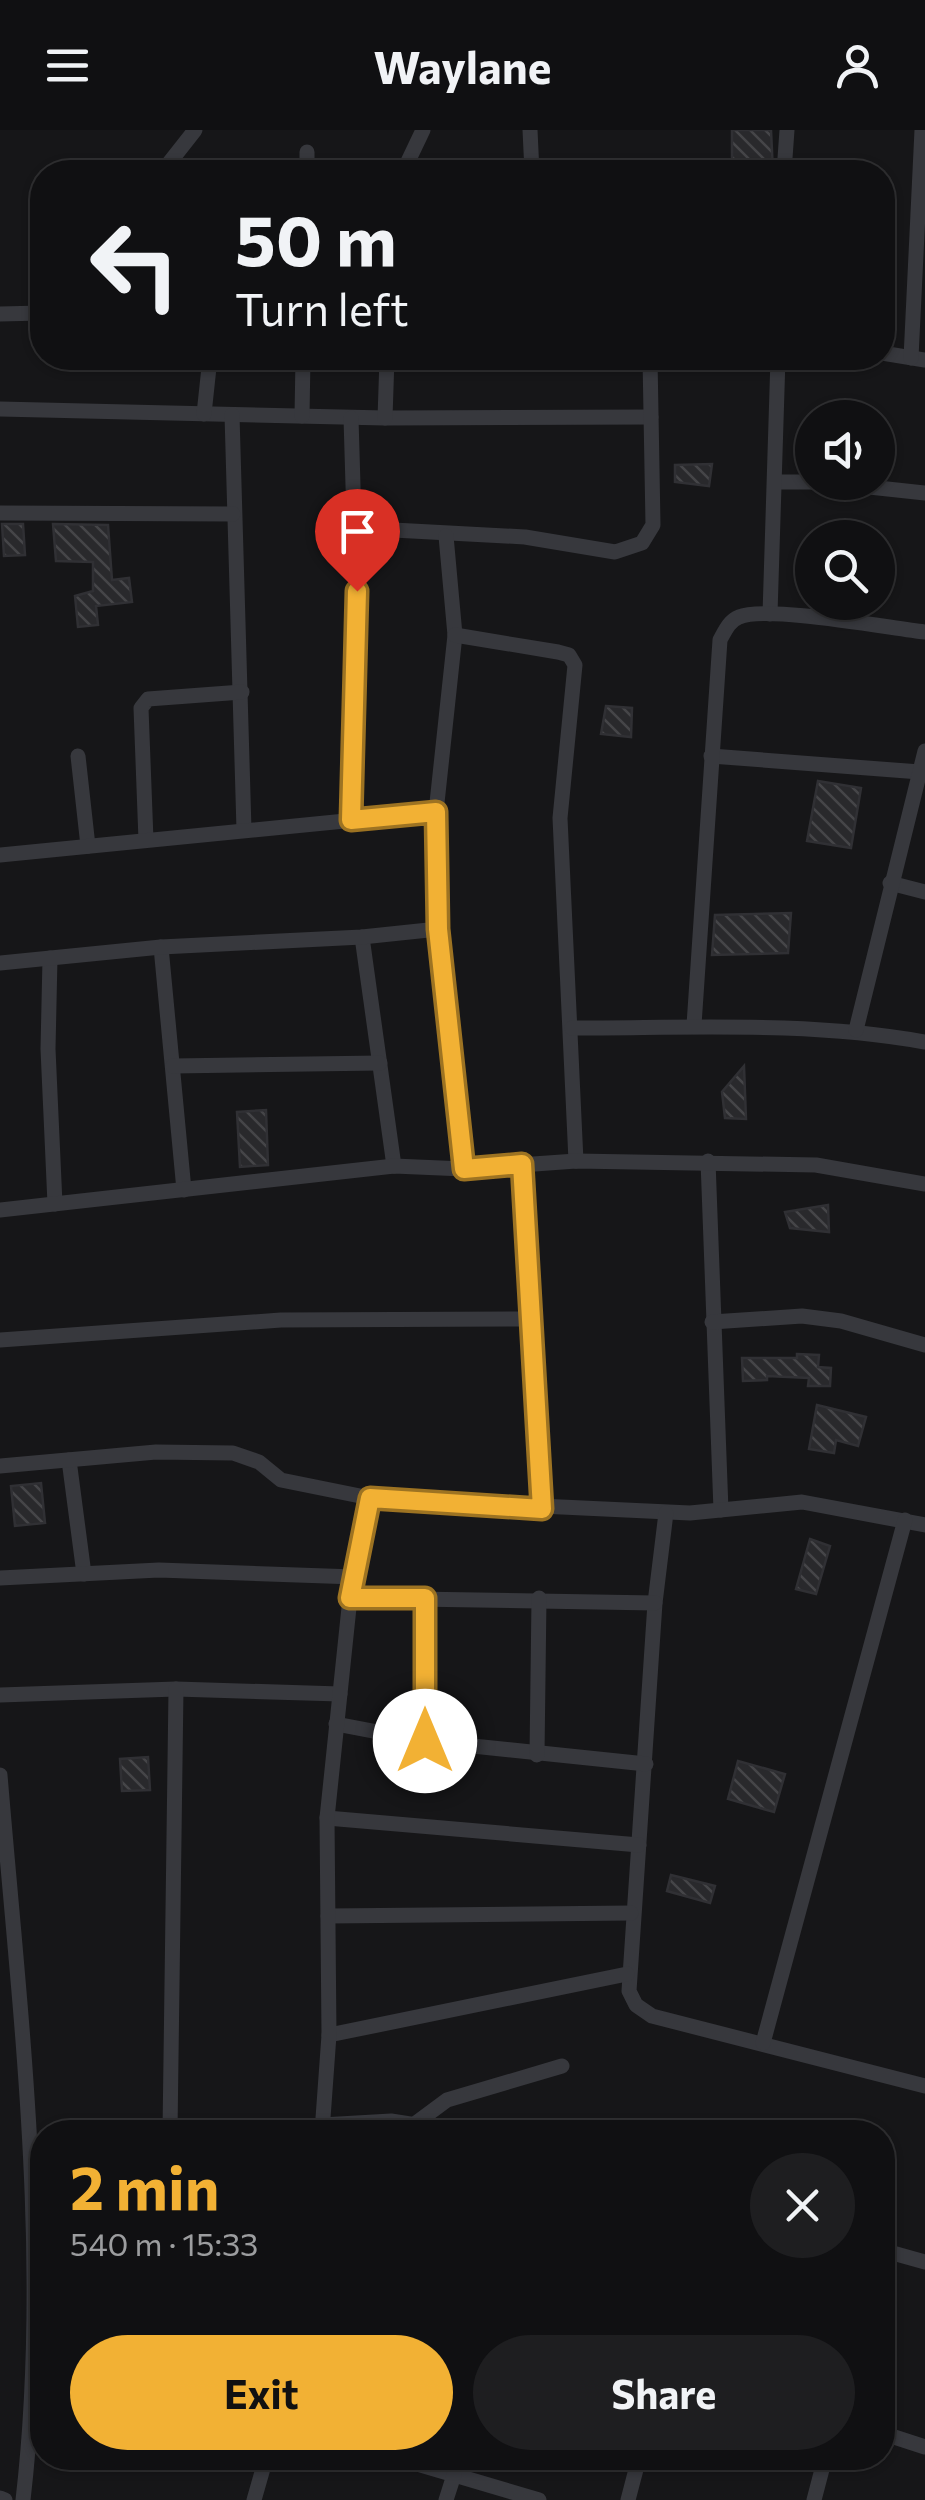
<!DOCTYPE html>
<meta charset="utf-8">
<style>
:root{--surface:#101012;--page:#1e1e20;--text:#f1f3f6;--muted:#9c9d9f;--line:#303032;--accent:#f2b134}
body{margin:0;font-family:Commissioner,sans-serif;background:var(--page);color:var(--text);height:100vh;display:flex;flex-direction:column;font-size:38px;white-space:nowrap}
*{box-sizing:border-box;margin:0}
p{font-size:32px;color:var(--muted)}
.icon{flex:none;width:55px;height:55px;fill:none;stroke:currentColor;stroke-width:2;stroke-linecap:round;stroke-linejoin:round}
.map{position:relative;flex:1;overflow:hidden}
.side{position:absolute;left:30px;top:1990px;width:865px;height:350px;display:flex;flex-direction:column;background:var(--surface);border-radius:40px;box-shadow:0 2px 8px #0004,0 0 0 2px var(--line)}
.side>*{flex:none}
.banner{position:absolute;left:30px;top:30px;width:865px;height:210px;border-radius:40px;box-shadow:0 2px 8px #0004,0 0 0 2px var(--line);background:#101012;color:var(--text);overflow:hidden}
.tools{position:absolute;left:795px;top:270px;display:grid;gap:20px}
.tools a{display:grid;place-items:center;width:100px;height:100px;border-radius:50%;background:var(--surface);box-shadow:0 2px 8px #0004,0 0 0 2px var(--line);font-size:50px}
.pin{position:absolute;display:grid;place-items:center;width:85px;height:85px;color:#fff;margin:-102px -42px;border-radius:50% 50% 50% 0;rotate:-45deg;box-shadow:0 0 10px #0007}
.pin .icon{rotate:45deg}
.me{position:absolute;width:110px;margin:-55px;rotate:0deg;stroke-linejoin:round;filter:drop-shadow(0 0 8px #0008)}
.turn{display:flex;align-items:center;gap:35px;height:210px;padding:0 40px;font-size:45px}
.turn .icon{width:130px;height:130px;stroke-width:2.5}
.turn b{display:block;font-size:70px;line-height:85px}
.round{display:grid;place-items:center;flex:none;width:105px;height:105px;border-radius:52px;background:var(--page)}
.head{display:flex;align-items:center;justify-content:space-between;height:170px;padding:0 40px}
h1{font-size:60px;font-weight:700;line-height:75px;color:var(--accent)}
.button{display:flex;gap:20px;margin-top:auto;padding:20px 40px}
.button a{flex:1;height:115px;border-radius:60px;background:var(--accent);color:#111;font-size:40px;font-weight:700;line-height:115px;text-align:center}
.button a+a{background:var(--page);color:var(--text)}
header{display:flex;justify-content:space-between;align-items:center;height:130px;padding:0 40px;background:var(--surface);font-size:45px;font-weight:700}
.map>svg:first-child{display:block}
.building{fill:url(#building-back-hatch);stroke:#303034;stroke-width:2.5}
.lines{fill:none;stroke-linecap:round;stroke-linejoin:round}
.street{stroke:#37383d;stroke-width:15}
.route-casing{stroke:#9d7322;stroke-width:25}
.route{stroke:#f2b134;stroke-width:18}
</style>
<header><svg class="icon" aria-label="menu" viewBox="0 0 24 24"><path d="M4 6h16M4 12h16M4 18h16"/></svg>Waylane<svg class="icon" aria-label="person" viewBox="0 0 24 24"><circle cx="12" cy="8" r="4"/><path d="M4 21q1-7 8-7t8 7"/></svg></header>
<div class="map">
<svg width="925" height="2370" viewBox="0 0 925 2370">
<defs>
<pattern id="building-back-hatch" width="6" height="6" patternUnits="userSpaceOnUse" patternTransform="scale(2.5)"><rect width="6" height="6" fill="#29292c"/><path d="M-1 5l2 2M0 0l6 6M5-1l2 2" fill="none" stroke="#454548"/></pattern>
</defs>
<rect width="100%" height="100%" fill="#161618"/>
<g class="building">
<path d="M 732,0 L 771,0 L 773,42 L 732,39 Z"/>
<path d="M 712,334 L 709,356 L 675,352 L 675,335 Z"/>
<path d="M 2,394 L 23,394 L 25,425 L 4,426 Z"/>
<path d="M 53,394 L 108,395 L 112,450 L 129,448 L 132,472 L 96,476 L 98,495 L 78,497 L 75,466 L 93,461 L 93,432 L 56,431 Z"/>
<path d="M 606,576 L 632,578 L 631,607 L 601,604 Z"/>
<path d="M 818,651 L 861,658 L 851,718 L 807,711 Z"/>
<path d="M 791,783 L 788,823 L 712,825 L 715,785 Z"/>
<path d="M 744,936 L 746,989 L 725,988 L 722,962 Z"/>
<path d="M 266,980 L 268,1035 L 240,1037 L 237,982 Z"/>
<path d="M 828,1075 L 829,1102 L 790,1098 L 785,1082 Z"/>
<path d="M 797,1224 L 819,1225 L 818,1237 L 831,1238 L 830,1256 L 808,1256 L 809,1248 L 767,1246 L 767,1250 L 743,1251 L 742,1228 L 797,1228 Z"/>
<path d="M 817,1275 L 866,1287 L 858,1316 L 836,1310 L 834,1323 L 809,1319 Z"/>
<path d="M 41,1353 L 45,1393 L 15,1396 L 11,1356 Z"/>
<path d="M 810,1409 L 830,1416 L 816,1464 L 796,1459 Z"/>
<path d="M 148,1627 L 150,1660 L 122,1661 L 120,1629 Z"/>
<path d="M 738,1631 L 785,1644 L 774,1682 L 728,1669 Z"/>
<path d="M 671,1745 L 715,1756 L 710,1773 L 667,1761 Z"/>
</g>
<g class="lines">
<g class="street">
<path d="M 530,0 L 532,42"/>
<path d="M 162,42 L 195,0"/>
<path d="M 307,42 L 307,22"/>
<path d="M 403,42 L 423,0"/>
<path d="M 784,42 L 787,0"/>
<path d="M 0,184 L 42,183"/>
<path d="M 882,223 L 925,230"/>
<path d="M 911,228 L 922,0"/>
<path d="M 0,279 L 385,288 L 651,287"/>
<path d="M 204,284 L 210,228"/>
<path d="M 232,285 L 244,700"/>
<path d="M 302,286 L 303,228"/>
<path d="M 385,288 L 387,228"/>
<path d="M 776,352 L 812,352"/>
<path d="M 823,352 L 925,363"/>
<path d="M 0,383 L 233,384"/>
<path d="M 356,398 L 525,407 L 615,422 L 642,413 L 653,395 L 650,228"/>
<path d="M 446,406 L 455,505 L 436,682 L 438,799 L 464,1039"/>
<path d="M 770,484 L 778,228"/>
<path d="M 455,505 L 558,522 L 569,525 L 575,535 L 560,688 L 576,1031"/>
<path d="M 78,626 L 88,716"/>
<path d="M 711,626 L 920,642"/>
<path d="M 351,690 L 358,524 L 351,288"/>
<path d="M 146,710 L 141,578 L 148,569 L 242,562"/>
<path d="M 0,725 L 436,682"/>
<path d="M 890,753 L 925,762"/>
<path d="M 362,807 L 394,1036"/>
<path d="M 161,817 L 184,1060"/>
<path d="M 50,828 L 48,919 L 55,1074"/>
<path d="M 0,833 L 161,817 L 362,807 L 438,799"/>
<path d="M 694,895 L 720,510 C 725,501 729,491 739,487 C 767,475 889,498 925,502"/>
<path d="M 572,898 C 691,898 807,891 925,912"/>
<path d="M 856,900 L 925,621"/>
<path d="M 173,936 L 380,933"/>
<path d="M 708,1031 L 721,1380"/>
<path d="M 523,1034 L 542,1379"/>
<path d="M 0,1080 L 394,1036 L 464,1039 L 576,1031 L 816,1035 L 925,1054"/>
<path d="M 712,1192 L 802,1186 L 841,1191 L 925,1215"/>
<path d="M 0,1210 L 281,1190 L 530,1189"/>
<path d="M 69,1330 L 84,1444"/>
<path d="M 0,1336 L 156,1322 L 233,1323 L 259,1332 L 281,1350 L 370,1368 L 690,1383 L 802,1372 L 925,1395"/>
<path d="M 666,1383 L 655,1473 L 629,1861 L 636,1875 L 652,1886 L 925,1956"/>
<path d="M 0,1448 L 159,1440 L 355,1447"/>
<path d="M 350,1468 L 655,1473"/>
<path d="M 0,1565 L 176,1559 L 340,1564"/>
<path d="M 336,1594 L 425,1611 L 646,1634"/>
<path d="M 425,1611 L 425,1467"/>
<path d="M 537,1625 L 539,1468"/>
<path d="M 0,1645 C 20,1886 51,2129 23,2370"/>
<path d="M 327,1688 L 639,1715"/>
<path d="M 328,1786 L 631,1783"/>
<path d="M 329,1905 L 627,1844"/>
<path d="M 763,1913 L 905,1390"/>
<path d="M 416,1993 L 447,1970 L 562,1936"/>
<path d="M 322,1995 L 391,1991 L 461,2002"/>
<path d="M 170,2002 L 176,1559"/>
<path d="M 322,2002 L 329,1905 L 327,1688 L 350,1468 L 370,1368"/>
<path d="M 882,2120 L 925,2132"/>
<path d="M 882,2303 L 925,2317"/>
<path d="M 397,2328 L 539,2370"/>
<path d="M 0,2368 L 5,2370"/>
<path d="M 254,2370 L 266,2328"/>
<path d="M 446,2370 L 454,2345"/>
<path d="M 628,2370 L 639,2328"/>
<path d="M 814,2370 L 825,2328"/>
</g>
</g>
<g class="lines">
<g class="route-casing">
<path id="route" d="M 357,461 L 351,690 L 436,682 L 438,799 L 464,1039 L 522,1034 L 542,1379 L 370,1368 L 350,1468 L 425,1468 L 425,1611"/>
</g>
<use href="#route" class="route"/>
</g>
</svg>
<div class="tools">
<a><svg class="icon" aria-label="sound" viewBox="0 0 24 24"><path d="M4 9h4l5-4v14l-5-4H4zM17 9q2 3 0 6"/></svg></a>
<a><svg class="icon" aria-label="search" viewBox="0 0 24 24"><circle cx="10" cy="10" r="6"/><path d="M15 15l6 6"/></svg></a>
</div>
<div class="pin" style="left:357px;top:461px;background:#d93025"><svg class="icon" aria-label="arrive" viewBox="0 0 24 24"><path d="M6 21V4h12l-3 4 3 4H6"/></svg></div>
<svg class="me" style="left:425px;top:1611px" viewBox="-20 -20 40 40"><circle r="19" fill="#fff"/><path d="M0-13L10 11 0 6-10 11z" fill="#f2b134"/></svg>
<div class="banner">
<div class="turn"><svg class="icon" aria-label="left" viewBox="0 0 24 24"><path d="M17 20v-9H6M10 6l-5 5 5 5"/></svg><div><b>50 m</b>Turn left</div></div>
</div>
<section class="side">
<div class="head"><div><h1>2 min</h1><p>540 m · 15:33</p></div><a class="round"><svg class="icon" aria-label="close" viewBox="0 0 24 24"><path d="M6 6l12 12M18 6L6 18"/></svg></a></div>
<div class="button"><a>Exit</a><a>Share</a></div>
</section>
</div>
